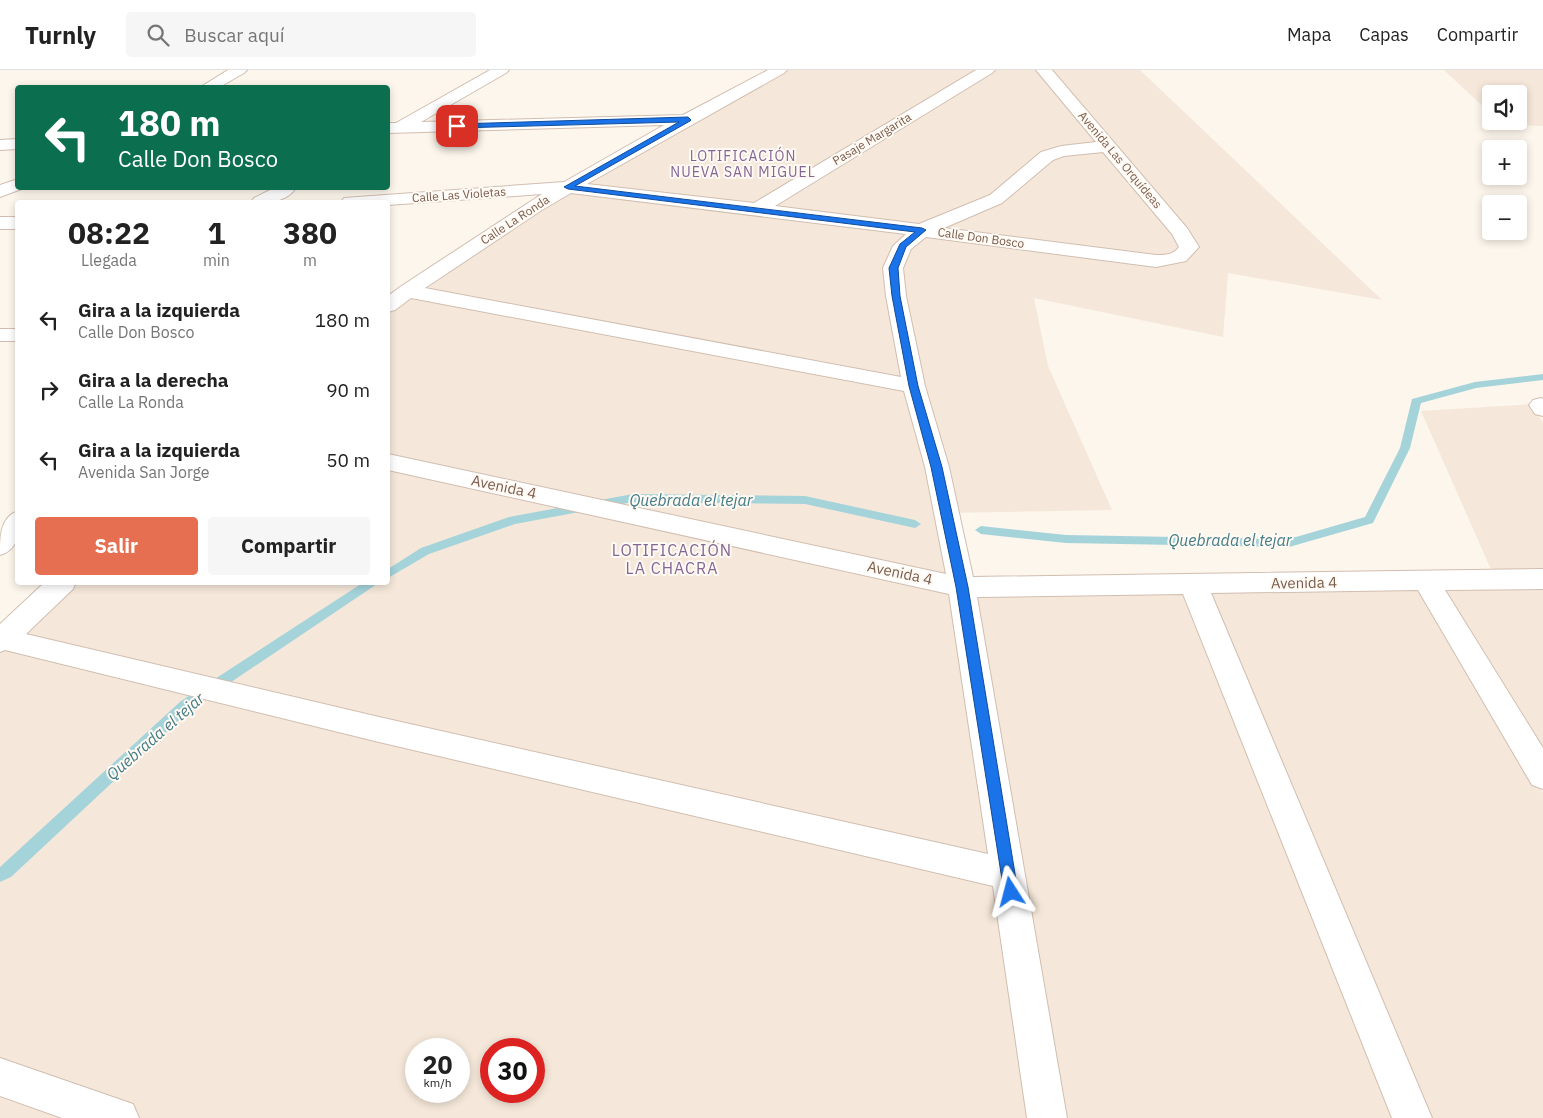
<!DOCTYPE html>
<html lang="es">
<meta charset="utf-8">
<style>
:root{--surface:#fff;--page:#f6f6f6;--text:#222;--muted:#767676;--line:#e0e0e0;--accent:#e76f51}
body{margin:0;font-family:"IBM Plex Sans",sans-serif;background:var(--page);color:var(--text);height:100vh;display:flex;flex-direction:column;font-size:19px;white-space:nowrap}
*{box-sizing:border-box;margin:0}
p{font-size:16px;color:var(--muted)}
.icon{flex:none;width:28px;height:28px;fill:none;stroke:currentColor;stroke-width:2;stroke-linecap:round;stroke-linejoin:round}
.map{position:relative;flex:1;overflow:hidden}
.sheet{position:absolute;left:15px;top:130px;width:375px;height:385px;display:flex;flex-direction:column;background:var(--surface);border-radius:5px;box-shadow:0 2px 8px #0003}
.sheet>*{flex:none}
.hud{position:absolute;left:15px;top:15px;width:375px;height:105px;border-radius:5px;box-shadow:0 2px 8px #0003;background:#0b6e4f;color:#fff;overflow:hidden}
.fabs{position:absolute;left:1482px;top:15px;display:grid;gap:10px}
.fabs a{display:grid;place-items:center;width:45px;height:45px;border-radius:5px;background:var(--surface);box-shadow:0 2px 8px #0003;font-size:25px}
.speed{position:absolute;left:405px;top:968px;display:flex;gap:10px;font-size:25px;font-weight:700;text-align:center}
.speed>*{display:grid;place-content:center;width:65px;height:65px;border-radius:50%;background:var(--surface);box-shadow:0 2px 8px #0003;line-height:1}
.speed small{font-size:12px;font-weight:400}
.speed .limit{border:8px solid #d22;background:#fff;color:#111}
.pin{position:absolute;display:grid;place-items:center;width:42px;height:42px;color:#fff;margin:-21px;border-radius:10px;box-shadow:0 2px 8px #0006}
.me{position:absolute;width:55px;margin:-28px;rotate:351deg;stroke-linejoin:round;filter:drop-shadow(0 0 4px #0008)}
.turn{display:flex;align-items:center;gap:18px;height:105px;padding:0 20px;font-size:22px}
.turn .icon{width:65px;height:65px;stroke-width:2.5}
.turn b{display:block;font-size:35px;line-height:42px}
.eta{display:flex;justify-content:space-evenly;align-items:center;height:85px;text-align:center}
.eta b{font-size:30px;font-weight:700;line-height:35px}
.button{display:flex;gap:10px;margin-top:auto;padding:10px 20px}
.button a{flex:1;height:58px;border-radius:5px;background:var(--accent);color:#fff;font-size:20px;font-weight:700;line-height:58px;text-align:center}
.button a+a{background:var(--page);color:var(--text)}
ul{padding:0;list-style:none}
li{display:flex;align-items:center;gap:15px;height:70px;padding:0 20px}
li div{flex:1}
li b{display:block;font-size:19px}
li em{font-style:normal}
header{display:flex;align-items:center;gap:30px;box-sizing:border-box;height:70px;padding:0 25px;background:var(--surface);border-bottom:1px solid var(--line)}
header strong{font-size:24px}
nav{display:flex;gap:28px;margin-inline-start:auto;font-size:18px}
.search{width:350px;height:45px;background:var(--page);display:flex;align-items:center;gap:12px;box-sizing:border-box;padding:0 18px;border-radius:5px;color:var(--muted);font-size:19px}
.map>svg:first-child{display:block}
.residential{fill:#f5e8da;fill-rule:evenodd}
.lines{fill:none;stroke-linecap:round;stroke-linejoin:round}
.stream{fill:#a5d3da;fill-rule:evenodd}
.minor-casing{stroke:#d1beb0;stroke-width:2}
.minor{fill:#fff;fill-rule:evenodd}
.route{fill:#1a73e8;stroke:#114b97}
.labels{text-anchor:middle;stroke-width:4;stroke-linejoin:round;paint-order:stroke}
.far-street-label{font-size:12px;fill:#7a5c4d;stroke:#fffaf3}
.far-neighbourhood-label{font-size:14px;letter-spacing:1px;fill:#846695;stroke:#fffaf3}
.street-label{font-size:15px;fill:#7a5c4d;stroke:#fffaf3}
.water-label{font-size:16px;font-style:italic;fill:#437c86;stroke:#fffaf3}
.neighbourhood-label{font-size:16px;letter-spacing:1px;fill:#846695;stroke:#fffaf3}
</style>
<header>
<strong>Turnly</strong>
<div class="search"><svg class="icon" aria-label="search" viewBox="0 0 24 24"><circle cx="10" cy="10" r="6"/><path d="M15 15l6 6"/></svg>Buscar aquí</div>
<nav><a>Mapa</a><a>Capas</a><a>Compartir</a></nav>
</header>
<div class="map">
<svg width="1543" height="1048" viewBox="0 0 1543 1048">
<rect width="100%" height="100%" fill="#fdf6ec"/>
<g class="residential">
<path d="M 781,0 L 1140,0 L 1382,230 L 1228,203 L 1223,267 L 1034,228 L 1048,296 L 1112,440 L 946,443 L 1047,1048 L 119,1048 L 0,1007 L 0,571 L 63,513 L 388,512 L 388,236 L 535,136 ZM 416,979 L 459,979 L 459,1021 L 416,1021 ZM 491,979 L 534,979 L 534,1021 L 491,1021 Z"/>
<path d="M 1444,0 L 1543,0 L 1543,56 L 1503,55 L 1499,51 L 1519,51 L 1519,24 L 1491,24 L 1491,44 Z"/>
<path d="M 1532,334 L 1543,353 L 1543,503 L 1493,504 L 1421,341 Z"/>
<path d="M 1543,516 L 1543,690 L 1438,517 Z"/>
<path d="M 1421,518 L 1543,723 L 1543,1048 L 1429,1048 L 1206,522 Z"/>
<path d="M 1186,521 L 1399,1048 L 1058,1048 L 972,523 Z"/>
<path d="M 0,1025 L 68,1048 L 0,1048 Z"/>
</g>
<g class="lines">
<g class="stream">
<path d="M 1543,304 L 1543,310 L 1476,318 L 1421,333 L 1410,378 L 1373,453 L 1289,477 L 1066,473 L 981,464 L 975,460 L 981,456 L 1066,465 L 1289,469 L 1365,447 L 1400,378 L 1412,329 L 1475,312 Z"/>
<path d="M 633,424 L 805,426 L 915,450 L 921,454 L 915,458 L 805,434 L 633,432 L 515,454 L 429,484 L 388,508 L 388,499 L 421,478 L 509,447 Z"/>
<path d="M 364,512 L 380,512 L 191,639 L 11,807 L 0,812 L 0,797 L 181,631 Z"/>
</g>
<g class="minor-casing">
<g id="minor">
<path d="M 228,0 L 247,0 L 244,3 L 218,18 L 199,18 Z"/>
<path d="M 490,0 L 509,0 L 506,3 L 421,52 L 683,45 L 768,0 L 787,0 L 784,3 L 587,114 L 754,133 L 976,0 L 995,0 L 992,3 L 775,136 L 919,154 L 990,125 L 1041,82 L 1061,76 L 1096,72 L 1036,0 L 1052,0 L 1187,158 L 1199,177 L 1186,191 L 1156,197 L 926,167 L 911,179 L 903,198 L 906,226 L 925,316 L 949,397 L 973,507 L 1543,499 L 1543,519 L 1445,520 L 1543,678 L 1543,719 L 1532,715 L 1418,520 L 1211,523 L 1432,1048 L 1392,1048 L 1183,524 L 977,527 L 1067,1048 L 1027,1048 L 993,816 L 379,672 L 5,580 L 0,582 L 0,554 L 45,512 L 76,512 L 73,519 L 26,564 L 379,647 L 988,784 L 949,524 L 388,400 L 388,384 L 946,504 L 925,397 L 904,321 L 411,228 L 395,240 L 388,242 L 388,226 L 400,217 L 542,124 L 388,135 L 388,132 L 341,132 L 344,128 L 564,112 L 664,55 L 388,63 L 388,53 L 396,53 ZM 1103,82 L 1172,164 L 1179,177 C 1173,185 1166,185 1156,185 L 944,158 L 1002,133 L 1053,90 L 1064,86 ZM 571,123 L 906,164 L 893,176 L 883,198 L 886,226 L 901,307 L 425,218 L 542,140 Z"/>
<path d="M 18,69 L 18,79 L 0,80 L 0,70 Z"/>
<path d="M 18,109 L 18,118 L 24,118 L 0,127 L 0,115 Z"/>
<path d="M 274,118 L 296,118 C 287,132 266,134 251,132 L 254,128 Z"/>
<rect x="0" y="147" width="18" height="12"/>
<rect x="0" y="259" width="18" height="12"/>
<path d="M 1541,328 L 1543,329 L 1543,346 L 1535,344 L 1529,335 L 1533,330 Z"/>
<path d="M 18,441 C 18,460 21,479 0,485 C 0,467 0,447 18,441 Z"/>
<path d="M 0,988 L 133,1034 L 139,1048 L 62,1048 L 0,1026 Z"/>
</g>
</g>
<use href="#minor" class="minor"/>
</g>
<path class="route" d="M 688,47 L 691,50 L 690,51 L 575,116 L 922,158 L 926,160 L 906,177 L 898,198 L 900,226 L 918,316 L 942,397 L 968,517 L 1018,822 L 1016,827 L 1011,829 L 1006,827 L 1004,822 L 956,517 L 931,397 L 909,316 L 892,226 L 889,198 L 900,174 L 915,162 L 568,119 L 564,117 L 679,52 L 457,58 L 453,56 L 457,54 Z"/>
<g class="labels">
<g class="far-street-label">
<text transform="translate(872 69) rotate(-31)" y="4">Pasaje Margarita</text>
<text transform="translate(1120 90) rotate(50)" y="4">Avenida Las Orquídeas</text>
<text transform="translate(459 125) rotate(-4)" y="4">Calle Las Violetas</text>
<text transform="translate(515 150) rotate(-33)" y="4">Calle La Ronda</text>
<text transform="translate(981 168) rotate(8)" y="4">Calle Don Bosco</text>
</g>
<g class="far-neighbourhood-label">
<text x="743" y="91">LOTIFICACIÓN<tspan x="743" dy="16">NUEVA SAN MIGUEL</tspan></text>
</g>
<g class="street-label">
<text transform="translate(504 417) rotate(12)" y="5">Avenida 4</text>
<text transform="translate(900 503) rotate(12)" y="5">Avenida 4</text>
<text transform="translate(1304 513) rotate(-1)" y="5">Avenida 4</text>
</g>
<g class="water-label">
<text x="691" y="436">Quebrada el tejar</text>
<text x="1230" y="476">Quebrada el tejar</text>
<text transform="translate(155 666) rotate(-41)" y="6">Quebrada el tejar</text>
</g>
<g class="neighbourhood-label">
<text x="672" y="486">LOTIFICACIÓN<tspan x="672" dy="18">LA CHACRA</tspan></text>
</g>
</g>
</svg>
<div class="fabs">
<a><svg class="icon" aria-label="sound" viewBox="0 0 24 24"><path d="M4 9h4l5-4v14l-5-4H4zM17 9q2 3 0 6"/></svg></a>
<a>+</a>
<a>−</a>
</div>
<div class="speed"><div>20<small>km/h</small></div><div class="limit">30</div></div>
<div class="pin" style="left:457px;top:56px;background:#d93025"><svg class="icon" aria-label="arrive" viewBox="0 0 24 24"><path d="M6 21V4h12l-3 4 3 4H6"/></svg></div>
<svg class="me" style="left:1011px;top:822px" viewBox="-20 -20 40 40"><path d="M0-17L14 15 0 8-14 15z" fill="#1a73e8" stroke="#fff" stroke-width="4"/></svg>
<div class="hud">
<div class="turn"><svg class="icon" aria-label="left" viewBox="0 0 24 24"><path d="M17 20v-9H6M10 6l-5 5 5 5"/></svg><div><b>180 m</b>Calle Don Bosco</div></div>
</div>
<section class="sheet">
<div class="eta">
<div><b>08:22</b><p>Llegada</p></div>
<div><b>1</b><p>min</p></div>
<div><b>380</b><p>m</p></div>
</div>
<ul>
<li><svg class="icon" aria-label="left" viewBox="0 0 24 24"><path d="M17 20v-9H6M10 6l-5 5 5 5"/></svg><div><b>Gira a la izquierda</b><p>Calle Don Bosco</p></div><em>180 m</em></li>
<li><svg class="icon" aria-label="right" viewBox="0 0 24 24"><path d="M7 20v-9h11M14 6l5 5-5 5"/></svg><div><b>Gira a la derecha</b><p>Calle La Ronda</p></div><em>90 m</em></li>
<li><svg class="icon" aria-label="left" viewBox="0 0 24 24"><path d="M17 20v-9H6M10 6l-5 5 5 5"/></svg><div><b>Gira a la izquierda</b><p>Avenida San Jorge</p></div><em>50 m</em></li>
</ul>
<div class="button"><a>Salir</a><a>Compartir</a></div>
</section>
</div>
